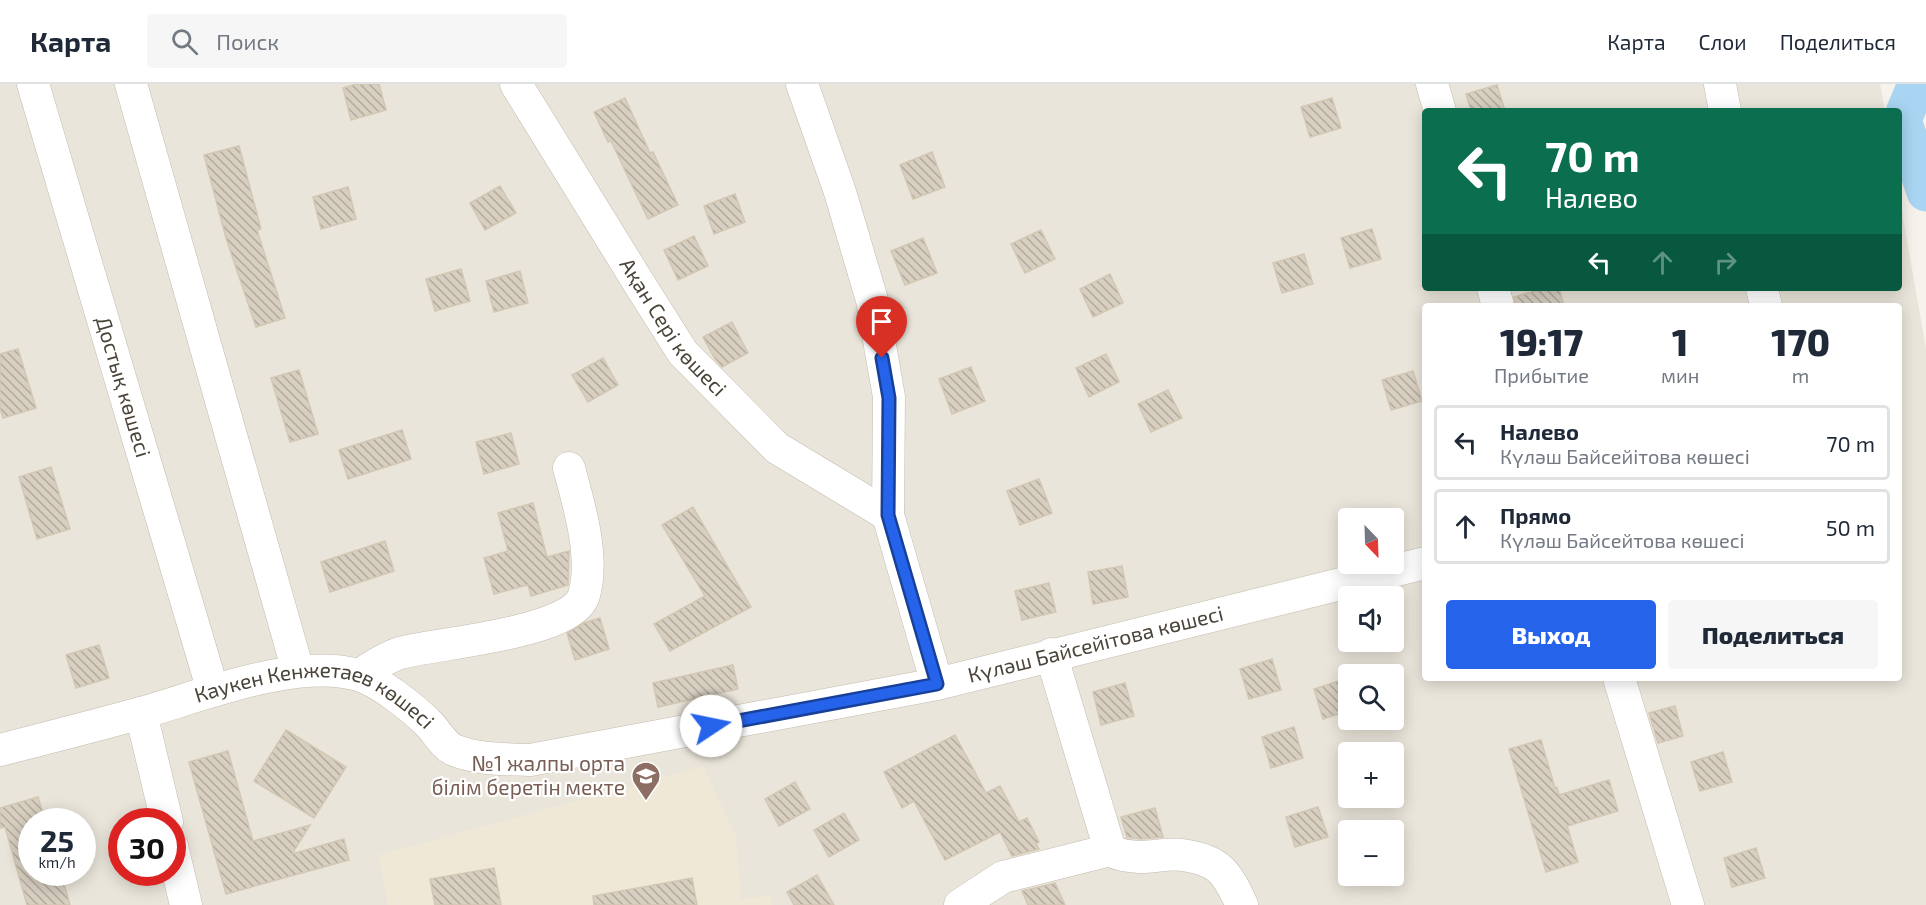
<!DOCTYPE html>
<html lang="ru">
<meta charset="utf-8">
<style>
:root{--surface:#fff;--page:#f6f6f7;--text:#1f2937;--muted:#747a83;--line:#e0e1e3;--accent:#2563eb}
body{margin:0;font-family:"Exo 2",sans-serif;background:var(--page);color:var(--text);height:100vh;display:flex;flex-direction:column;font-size:22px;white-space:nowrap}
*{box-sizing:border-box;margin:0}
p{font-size:20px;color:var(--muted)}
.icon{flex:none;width:33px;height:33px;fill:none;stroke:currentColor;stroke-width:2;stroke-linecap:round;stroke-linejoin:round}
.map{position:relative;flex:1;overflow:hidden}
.side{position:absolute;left:1422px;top:219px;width:480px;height:378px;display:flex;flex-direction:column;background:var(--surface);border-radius:6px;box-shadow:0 3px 15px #0003}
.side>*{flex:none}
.top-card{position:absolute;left:1422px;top:24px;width:480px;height:183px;border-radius:6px;box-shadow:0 3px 15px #0003;background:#0b6e4f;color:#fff;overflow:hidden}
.needle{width:39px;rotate:157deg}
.buttons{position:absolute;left:1338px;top:424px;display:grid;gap:12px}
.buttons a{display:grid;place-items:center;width:66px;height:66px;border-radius:6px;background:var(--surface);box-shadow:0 3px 15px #0003;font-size:30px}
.speed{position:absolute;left:18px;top:724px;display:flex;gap:12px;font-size:30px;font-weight:700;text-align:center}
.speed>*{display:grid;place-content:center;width:78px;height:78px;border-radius:50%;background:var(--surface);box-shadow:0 3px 15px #0003;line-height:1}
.speed small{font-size:15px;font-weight:400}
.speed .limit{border:9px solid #d22;background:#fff;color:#111}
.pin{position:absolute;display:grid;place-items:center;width:51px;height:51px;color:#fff;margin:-62px -26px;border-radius:50% 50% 50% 0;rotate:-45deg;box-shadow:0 0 6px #0007}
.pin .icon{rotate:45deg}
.me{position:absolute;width:66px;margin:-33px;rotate:79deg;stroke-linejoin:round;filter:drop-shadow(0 0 4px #0008)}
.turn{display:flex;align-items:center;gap:21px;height:126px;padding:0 24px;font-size:27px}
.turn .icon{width:78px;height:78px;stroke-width:2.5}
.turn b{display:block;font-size:42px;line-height:51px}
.lanes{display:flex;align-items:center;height:57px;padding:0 24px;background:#0003;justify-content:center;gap:30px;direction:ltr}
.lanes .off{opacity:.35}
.eta{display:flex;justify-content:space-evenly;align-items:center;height:102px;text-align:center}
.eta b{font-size:36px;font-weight:800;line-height:42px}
.primary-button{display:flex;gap:12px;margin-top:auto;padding:12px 24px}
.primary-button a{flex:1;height:69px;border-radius:6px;background:var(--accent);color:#fff;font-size:24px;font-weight:800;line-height:69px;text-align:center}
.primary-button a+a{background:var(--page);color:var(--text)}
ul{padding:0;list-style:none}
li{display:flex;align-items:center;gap:18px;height:75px;margin:0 12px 9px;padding:0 12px;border:3px solid var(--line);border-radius:6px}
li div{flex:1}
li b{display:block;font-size:22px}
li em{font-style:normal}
header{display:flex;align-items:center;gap:36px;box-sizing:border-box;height:84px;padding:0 30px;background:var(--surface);border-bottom:2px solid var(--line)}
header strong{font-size:28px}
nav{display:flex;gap:33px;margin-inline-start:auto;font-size:21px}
.search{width:420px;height:54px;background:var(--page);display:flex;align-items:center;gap:15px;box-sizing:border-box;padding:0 21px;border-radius:6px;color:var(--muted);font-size:22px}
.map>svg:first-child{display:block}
.residential{fill:#eae5da;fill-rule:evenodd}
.education{fill:#efe8d6}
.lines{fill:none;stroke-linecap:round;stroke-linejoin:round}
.river{stroke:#a9d4f2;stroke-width:39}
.building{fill:url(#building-back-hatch);stroke:#d3c7b4;stroke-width:1.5}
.minor-casing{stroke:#c2bbae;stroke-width:33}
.minor{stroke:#fff;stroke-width:32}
.route-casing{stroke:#184099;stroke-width:15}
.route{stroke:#2563eb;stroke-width:10}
.labels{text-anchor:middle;stroke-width:4.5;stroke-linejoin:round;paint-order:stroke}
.street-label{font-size:21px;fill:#4b4439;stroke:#fff}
.education-label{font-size:21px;fill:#785e54;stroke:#fff;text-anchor:end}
</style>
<header>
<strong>Карта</strong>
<div class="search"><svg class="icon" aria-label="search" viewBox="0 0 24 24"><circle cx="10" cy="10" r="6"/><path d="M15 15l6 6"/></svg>Поиск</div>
<nav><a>Карта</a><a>Слои</a><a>Поделиться</a></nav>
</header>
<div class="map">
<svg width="1926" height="821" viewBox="0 0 1926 821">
<defs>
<pattern id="building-back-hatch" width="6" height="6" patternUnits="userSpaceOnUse" patternTransform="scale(1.5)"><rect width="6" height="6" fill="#d8cfc1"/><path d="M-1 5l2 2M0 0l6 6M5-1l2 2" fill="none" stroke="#b1aa9e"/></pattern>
</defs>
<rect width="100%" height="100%" fill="#f6f3ec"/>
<path class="residential" d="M 0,0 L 1880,0 L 1885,27 L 1425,27 L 1425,204 L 1899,204 L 1899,110 L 1926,265 L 1926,821 L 0,821 ZM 1425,222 L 1899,222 L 1899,594 L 1425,594 ZM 1348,435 L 1394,435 L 1394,480 L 1348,480 ZM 1348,513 L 1394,513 L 1394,558 L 1348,558 ZM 1348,591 L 1394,591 L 1394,636 L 1348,636 ZM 1348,669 L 1394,669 L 1394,714 L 1348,714 ZM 32,738 L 82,738 L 82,789 L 32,789 ZM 122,738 L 172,738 L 172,789 L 122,789 ZM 1348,747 L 1394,747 L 1394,792 L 1348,792 Z"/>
<path class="education" d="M 703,682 L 736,753 L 741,816 L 770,811 L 772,821 L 388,821 L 379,771 Z"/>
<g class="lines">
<path class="river" d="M 1917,0 L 1902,36 L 1926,108"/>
</g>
<g class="building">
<path d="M 356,0 L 379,0 L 386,26 L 351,36 L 343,4 Z"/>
<path d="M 1497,1 L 1505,27 L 1471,27 L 1466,10 Z"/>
<path d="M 625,14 L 650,69 L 653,68 L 678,121 L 648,135 L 611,57 L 608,58 L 594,28 Z"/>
<path d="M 1332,14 L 1341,44 L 1310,53 L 1301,23 Z"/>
<path d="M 239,62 L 261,145 L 257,146 L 285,234 L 256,243 L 226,154 L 204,71 Z"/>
<path d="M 932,68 L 945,103 L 913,115 L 900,81 Z"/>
<path d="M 500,102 L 516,129 L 485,146 L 470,119 Z"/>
<path d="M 348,103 L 356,135 L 321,145 L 313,113 Z"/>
<path d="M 735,110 L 745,138 L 714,150 L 704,122 Z"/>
<path d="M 1372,145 L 1381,175 L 1350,184 L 1341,154 Z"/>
<path d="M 1041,146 L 1055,175 L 1025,189 L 1011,160 Z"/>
<path d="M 694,152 L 708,182 L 678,196 L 664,166 Z"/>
<path d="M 923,154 L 937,189 L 905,201 L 891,167 Z"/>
<path d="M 1304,170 L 1313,200 L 1282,209 L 1273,179 Z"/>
<path d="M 461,185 L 470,217 L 435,227 L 426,195 Z"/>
<path d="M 520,187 L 528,219 L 494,228 L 486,197 Z"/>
<path d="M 1110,190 L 1123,219 L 1093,233 L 1080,205 Z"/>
<path d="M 1545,204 L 1559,204 L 1564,222 L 1515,222 L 1514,213 Z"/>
<path d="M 732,238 L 748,269 L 722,283 L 715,275 L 703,253 Z"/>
<path d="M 18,265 L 36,324 L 3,334 L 0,324 L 0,270 Z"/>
<path d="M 1106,270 L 1119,298 L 1089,313 L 1076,284 Z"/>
<path d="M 603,274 L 618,301 L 588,318 L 572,291 Z"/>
<path d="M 971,283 L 985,317 L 952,330 L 939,295 Z"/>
<path d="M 299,286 L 318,350 L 290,358 L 271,294 Z"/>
<path d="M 1413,287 L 1422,317 L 1391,326 L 1382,296 Z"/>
<path d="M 1168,306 L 1182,334 L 1151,348 L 1138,320 Z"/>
<path d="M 402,346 L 411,375 L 348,395 L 339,366 Z"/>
<path d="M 511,349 L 519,380 L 484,390 L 476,358 Z"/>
<path d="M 51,383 L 70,445 L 37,455 L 19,393 Z"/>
<path d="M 1039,395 L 1052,429 L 1020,441 L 1007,407 Z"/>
<path d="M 533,419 L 547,473 L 569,467 L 568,501 L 531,512 L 528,501 L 494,510 L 484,474 L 508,467 L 498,429 Z"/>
<path d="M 693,423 L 751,523 L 670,567 L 654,540 L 705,512 L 662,441 Z"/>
<path d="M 385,457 L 394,487 L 330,508 L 321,478 Z"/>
<path d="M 1122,482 L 1128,513 L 1093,520 L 1088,488 Z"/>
<path d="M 1049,499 L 1056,528 L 1022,536 L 1015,507 Z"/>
<path d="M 600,534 L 609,565 L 575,576 L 567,549 L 584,539 Z"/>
<path d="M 99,561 L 109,594 L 76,604 L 66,571 Z"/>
<path d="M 1272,575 L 1281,606 L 1249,615 L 1240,585 Z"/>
<path d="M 733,581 L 738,605 L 658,623 L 653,599 Z"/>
<path d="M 1348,594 L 1348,627 L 1323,635 L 1314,605 Z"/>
<path d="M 1125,599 L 1134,632 L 1101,641 L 1093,608 Z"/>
<path d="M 1675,622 L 1683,652 L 1658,659 L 1649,629 Z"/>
<path d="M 1294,643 L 1303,674 L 1271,684 L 1262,653 Z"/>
<path d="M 286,646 L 346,683 L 314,734 L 254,697 Z"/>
<path d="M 955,651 L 986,709 L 1000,702 L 1019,738 L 1027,734 L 1039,758 L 1036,760 L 1039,765 L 1012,772 L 1000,748 L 945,776 L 914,717 L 902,724 L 884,688 Z"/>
<path d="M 1541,656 L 1555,704 L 1557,703 L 1559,711 L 1609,696 L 1618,727 L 1567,742 L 1578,778 L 1546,788 L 1509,665 Z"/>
<path d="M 228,667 L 253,757 L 310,741 L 292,770 L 344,755 L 349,776 L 226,810 L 189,678 Z"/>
<path d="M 1723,668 L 1732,698 L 1700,707 L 1691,678 Z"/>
<path d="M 795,698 L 810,725 L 779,742 L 765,715 Z"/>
<path d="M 38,713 L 46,738 L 32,738 L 32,789 L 61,789 L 70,821 L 27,821 L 5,743 L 0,744 L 0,724 Z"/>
<path d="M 1318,723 L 1328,753 L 1295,763 L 1286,733 Z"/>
<path d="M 1155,724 L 1163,753 L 1141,755 L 1127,753 L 1121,733 Z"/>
<path d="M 844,729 L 859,756 L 829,773 L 814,746 Z"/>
<path d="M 1756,764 L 1765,794 L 1732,803 L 1724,774 Z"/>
<path d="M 494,784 L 501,821 L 435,821 L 430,795 Z"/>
<path d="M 817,791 L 834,821 L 794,821 L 787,808 Z"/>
<path d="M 692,794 L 697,821 L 594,821 L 593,812 Z"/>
<path d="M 1055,799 L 1065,821 L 1028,821 L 1022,807 Z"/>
</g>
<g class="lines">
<g class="minor-casing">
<g id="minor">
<path id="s1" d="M 33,0 L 213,607"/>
<path d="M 131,0 L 298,587"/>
<path id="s2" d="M 516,0 L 640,201 L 683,269 L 777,364 L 888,431"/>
<path id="s3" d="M 802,0 L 840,108 L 872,216 L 889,313 L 888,431 L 937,600 L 1425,479"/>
<path d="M 1432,0 L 1440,27"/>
<path d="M 1720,0 L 1725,27"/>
<path d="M 1493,204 L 1498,222"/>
<path d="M 1762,204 L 1766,222"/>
<path d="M 1051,570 L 1110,766"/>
<path d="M 360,591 C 373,582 385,574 400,569 C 436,559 573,550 584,511 C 595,473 579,421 569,384"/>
<path d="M 1619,594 L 1688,821"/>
<path d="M 141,629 L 167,738"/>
<path id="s4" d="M 0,666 C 47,654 94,642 141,629 C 201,612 297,573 358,591 C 379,597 413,624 429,640 C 436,647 444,662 454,666 C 478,676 505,675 530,676 L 937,600"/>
<path d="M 172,762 L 186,821"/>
<path d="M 960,821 L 1003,793 L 1110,766 C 1120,772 1129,772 1141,773 C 1154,773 1169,769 1182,771 C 1220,776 1227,789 1242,821"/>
</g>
</g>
<use href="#minor" class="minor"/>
</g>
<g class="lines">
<g class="route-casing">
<path id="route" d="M 711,642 L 937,600 L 888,431 L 889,314 L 882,274"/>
</g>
<use href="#route" class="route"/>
</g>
<defs>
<g id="school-pin" transform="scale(1.5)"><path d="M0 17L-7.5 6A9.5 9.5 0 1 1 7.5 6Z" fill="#8d6e63" stroke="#fff"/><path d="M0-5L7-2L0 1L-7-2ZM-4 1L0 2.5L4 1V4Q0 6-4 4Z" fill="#fff"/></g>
</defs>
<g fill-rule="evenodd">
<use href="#school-pin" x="646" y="692"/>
</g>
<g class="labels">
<g class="street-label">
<text dy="7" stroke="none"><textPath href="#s2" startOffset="290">Ақан Сері көшесі</textPath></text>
<text dy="7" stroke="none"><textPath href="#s1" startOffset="316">Достық көшесі</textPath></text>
<text dy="7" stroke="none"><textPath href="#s3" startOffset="783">Күләш Байсейітова көшесі</textPath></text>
<text dy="7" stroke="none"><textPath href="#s4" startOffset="330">Каукен Кенжетаев көшесі</textPath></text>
</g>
<g class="education-label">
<text x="625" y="687">№1 жалпы орта<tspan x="625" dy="24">білім беретін мекте</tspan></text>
</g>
</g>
</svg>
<div class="buttons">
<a><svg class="needle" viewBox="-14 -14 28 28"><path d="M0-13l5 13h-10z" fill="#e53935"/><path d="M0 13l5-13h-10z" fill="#747a83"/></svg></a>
<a><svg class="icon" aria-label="sound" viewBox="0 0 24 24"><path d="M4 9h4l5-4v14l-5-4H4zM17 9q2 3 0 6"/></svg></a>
<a><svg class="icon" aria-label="search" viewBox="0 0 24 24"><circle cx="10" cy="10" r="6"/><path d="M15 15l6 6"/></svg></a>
<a>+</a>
<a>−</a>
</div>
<div class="speed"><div>25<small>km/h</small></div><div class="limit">30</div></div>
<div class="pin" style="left:882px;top:274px;background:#d93025"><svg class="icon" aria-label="arrive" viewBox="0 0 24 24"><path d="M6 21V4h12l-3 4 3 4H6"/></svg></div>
<svg class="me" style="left:711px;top:642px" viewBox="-20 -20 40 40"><circle r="19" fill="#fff"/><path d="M0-13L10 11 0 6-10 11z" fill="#2563eb"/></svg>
<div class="top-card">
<div class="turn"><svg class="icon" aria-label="left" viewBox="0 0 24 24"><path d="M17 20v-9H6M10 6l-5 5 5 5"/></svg><div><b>70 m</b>Налево</div></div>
<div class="lanes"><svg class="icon" aria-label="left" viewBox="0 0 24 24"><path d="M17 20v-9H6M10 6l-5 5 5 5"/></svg><svg class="icon off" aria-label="ahead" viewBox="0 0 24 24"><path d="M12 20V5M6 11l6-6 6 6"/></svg><svg class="icon off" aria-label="right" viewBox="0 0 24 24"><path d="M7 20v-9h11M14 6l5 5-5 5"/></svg></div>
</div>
<section class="side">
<div class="eta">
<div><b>19:17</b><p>Прибытие</p></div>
<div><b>1</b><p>мин</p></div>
<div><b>170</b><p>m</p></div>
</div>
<ul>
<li><svg class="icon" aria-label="left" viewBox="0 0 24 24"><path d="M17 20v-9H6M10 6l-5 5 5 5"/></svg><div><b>Налево</b><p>Күләш Байсейітова көшесі</p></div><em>70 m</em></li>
<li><svg class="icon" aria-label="ahead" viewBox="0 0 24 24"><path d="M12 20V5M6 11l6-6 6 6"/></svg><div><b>Прямо</b><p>Күләш Байсейтова көшесі</p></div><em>50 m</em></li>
</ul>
<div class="primary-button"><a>Выход</a><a>Поделиться</a></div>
</section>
</div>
